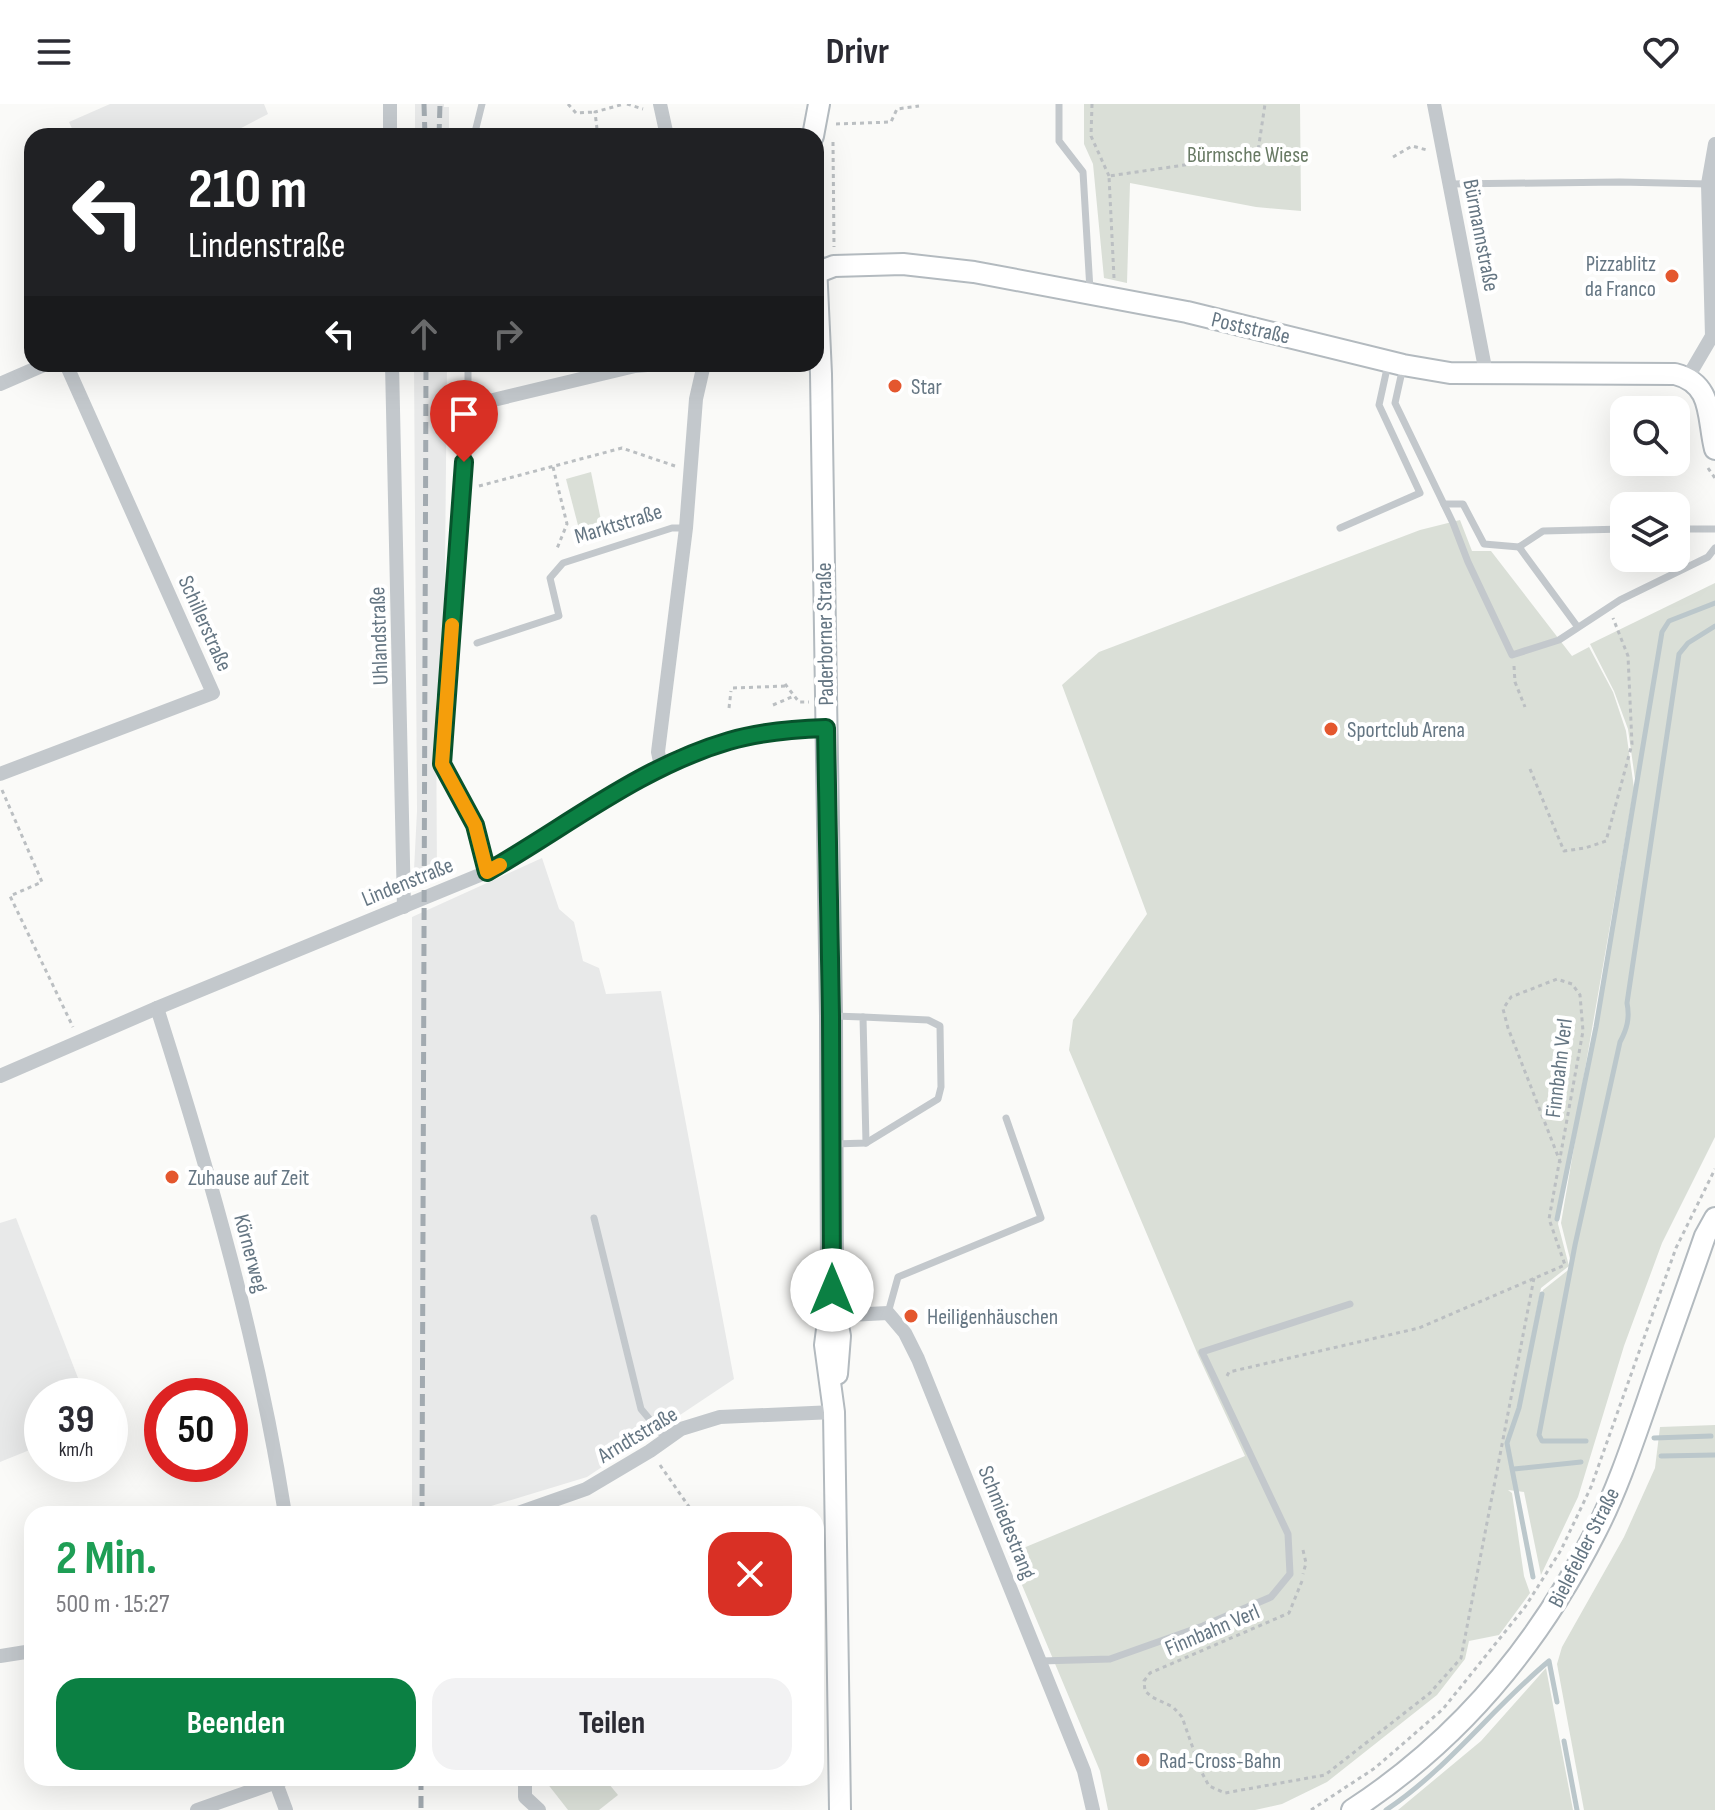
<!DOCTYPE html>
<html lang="de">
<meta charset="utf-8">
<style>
:root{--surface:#fff;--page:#f2f2f3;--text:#2b2b33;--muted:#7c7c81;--accent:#0b8043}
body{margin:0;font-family:"Sofia Sans Condensed",sans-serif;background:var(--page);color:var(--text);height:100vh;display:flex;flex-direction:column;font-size:30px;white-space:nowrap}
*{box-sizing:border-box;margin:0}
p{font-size:26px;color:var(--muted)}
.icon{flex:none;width:44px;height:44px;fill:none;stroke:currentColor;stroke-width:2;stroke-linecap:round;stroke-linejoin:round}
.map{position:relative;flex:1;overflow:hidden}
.drawer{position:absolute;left:24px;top:1402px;width:800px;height:280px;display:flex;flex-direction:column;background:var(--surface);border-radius:24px;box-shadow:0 8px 32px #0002}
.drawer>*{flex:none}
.banner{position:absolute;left:24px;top:24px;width:800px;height:244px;border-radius:24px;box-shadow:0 8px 32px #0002;background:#202124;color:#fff;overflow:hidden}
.fabs{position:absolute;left:1610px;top:292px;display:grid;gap:16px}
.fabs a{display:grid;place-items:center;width:80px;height:80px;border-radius:16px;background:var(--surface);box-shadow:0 8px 32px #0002;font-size:40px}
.speed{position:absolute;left:24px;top:1274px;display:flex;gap:16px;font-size:40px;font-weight:700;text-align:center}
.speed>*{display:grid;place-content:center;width:104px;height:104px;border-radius:50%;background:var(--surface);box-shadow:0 8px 32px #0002;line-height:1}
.speed small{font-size:20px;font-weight:400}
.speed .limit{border:12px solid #d22;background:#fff;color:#111}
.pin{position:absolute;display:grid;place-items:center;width:68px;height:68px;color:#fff;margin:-82px -34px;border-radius:50% 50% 50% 0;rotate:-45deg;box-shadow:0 0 8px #0007}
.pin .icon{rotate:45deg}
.me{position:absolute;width:88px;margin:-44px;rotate:0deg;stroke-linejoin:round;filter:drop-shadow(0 0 6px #0008)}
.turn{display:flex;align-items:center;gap:28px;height:168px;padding:0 32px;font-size:36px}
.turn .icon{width:104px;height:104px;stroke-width:2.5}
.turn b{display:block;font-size:56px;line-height:68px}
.lanes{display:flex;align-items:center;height:76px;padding:0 32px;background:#0003;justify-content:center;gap:40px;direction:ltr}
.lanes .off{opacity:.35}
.round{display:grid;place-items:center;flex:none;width:84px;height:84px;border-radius:24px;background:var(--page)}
.headline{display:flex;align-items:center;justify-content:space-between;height:136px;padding:0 32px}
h1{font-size:48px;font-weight:700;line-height:60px;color:#1e9e55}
.cta{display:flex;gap:16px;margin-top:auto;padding:16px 32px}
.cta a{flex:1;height:92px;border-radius:24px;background:var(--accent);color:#fff;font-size:32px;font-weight:700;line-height:92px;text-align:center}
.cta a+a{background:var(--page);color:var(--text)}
header{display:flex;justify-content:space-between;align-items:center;height:104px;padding:0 32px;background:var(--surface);font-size:36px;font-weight:700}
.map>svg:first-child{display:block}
.built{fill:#e8e9e9}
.green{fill:#dadfd7}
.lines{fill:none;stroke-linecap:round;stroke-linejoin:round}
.stream{stroke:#bbc7cb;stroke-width:5}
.secondary-casing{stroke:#b3babf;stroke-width:24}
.path{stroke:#bbbfc2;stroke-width:3;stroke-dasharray:4 4;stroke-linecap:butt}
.lane{stroke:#c3c8cc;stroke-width:7}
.street{stroke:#c3c8cc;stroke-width:14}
.secondary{stroke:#fff;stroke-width:20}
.rail{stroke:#a2aab0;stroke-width:5;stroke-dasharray:12 6;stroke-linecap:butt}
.route-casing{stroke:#07532c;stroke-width:20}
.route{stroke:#0b8043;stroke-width:14}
.slow{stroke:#f59e0b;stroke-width:14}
.poi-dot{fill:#e4572e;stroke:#fff;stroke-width:3}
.labels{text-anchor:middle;stroke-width:8;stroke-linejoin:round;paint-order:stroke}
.park-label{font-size:22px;fill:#687a64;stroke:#fff}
.street-label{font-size:22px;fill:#657683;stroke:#fff}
.poi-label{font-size:22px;fill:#657683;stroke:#fff;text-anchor:start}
</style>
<header><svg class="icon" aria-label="menu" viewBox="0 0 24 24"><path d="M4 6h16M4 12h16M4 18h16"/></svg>Drivr<svg class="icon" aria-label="heart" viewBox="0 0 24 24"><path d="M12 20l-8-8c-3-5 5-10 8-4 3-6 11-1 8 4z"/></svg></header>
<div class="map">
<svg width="1715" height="1706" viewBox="0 0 1715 1706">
<rect width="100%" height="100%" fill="#fafaf8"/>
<g class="built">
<path d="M 110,0 L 264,0 L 268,10 L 226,32 L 68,32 L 74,29 L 69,18 Z"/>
<path d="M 415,0 L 444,0 L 444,3 L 449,3 L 449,32 L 415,32 Z"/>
<path d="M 414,260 L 447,260 L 444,565 L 436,594 L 437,775 L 413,786 L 417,707 Z"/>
<path d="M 542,754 L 559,805 L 574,818 L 583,857 L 599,864 L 606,890 L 661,887 L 734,1275 L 587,1373 L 465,1410 L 412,1410 L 412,813 Z"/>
<path d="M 16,1114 L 85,1292 L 42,1292 L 42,1341 L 0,1358 L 0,1119 Z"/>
</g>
<g class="green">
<path d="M 1084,0 L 1300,0 L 1301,107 L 1256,103 L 1130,79 L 1127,179 L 1104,174 L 1093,60 L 1084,40 Z"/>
<path d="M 591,368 L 602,421 L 580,429 L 566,375 Z"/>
<path d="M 1460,416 L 1472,447 L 1491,447 L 1572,552 L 1589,543 L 1613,588 L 1626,627 L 1634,684 L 1558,1120 L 1569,1162 L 1541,1184 L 1517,1306 L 1543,1186 L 1572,1163 L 1561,1119 L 1636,682 L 1628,625 L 1614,587 L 1590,540 L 1715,479 L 1715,1033 L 1662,1139 L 1624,1242 L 1578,1393 L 1541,1471 L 1524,1388 L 1508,1386 L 1512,1389 L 1524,1472 L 1530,1489 L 1499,1531 L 1469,1537 L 1465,1555 L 1437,1591 L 1327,1678 L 1282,1700 L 1255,1706 L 1108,1706 L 1100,1667 L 1009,1450 L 1245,1352 L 1198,1251 L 1069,946 L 1073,916 L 1147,810 L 1062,581 L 1099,548 L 1420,426 Z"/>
<path d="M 1715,1321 L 1715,1706 L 1584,1706 L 1557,1560 L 1562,1543 L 1624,1433 L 1655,1364 L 1660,1323 Z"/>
<path d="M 1546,1564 L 1573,1706 L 1398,1706 L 1481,1637 Z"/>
<path d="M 543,1674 L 604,1674 L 618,1691 L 599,1706 L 568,1706 Z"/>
</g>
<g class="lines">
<g class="stream">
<path d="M 1557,1115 L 1596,923 L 1662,528 L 1669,517 L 1715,499"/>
<path d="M 1654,1334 L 1711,1332"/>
<path d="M 1586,1337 L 1542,1337 L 1539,1331 L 1575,1141 L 1620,938 C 1627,925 1630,914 1627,899 L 1679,550 L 1688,539 L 1715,522"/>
<path d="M 1661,1352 L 1715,1351"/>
<path d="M 1514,1365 L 1581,1358"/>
<path d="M 1533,1473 L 1507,1339 L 1519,1304 L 1542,1190"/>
<path d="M 1564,1637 L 1577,1706"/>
<path d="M 1386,1706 C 1448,1665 1492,1604 1549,1557 L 1557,1598"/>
</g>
<g class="secondary-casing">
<g id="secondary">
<path d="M 813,32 L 819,0"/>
<path d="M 816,161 L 821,270 L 831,912 L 832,1186 L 825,1241 L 834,1308 L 840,1706"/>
<path d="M 816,169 L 834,162 L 903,160 L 974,168 L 1187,208 L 1403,261 L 1450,269 L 1675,270 C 1714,280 1707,314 1715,345"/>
<path d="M 835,1207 L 840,1232 L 837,1270"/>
<path d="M 1352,1706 C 1458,1637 1539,1540 1596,1427 C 1617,1386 1632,1341 1647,1298 C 1666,1242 1686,1187 1705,1132 L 1715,1114"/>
</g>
</g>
<g class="path">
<path d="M 568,0 L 576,9 L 595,8"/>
<path d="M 627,0 L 643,5"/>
<path d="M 1092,0 L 1091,32 L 1109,72"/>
<path d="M 836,20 L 891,18 L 897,5 L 919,2"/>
<path d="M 597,25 L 595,8 L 624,0"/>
<path d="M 833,38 L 834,143"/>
<path d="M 1393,53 L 1412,42 L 1427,46"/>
<path d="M 1114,174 L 1109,72 L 1253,51 L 1258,47 L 1265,0"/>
<path d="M 553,363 L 567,420 L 556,447"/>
<path d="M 1708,364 L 1715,374"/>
<path d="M 479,382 L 622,344 L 675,362"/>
<path d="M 1514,562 L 1515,578 L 1525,603"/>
<path d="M 785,580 L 799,598 L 809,598"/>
<path d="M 733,584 L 787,582"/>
<path d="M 773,601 L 794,592"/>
<path d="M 729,604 L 731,587"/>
<path d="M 1530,665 L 1564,747 L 1585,744 L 1606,737 L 1632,640 L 1628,552 L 1613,514"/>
<path d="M 2,686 L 42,778 L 10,792 L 73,923"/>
<path d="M 1227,1272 L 1229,1268 L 1419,1224 L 1565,1161 L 1549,1115 L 1583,927 L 1580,891 L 1572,880 L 1557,875 L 1511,893 L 1503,905 L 1508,924 L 1561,1060"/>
<path d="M 660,1361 L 694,1410"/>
<path d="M 1303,1446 L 1306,1459 L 1303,1470"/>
<path d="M 1302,1477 L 1289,1509 L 1150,1569 L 1144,1577 L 1145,1587 L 1152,1593 L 1173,1603 L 1182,1613 L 1201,1667 L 1209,1682 L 1225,1689 L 1325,1671 L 1430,1589 L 1461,1554 L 1534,1174"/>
<path d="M 1311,1706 L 1375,1664 L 1443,1605 L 1525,1503 L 1561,1446 L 1591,1383 L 1676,1144 L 1715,1065"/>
</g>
<g class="lane">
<path d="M 1059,0 L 1059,37 L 1083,68 L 1090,186"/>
<path d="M 474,32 L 482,0"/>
<path d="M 1450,80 L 1620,78 L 1708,80"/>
<path d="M 1403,263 L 1395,299 L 1453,419 L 1468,458 L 1512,551 L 1559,536 L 1620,496 L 1708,453 L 1715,444"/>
<path d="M 468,302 L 468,260"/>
<path d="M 1444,400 L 1463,400 L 1484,440 L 1519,443 L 1543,427 L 1624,425"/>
<path d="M 1340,424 L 1420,389 L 1379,301 L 1388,260"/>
<path d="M 1676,425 L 1715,425"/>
<path d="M 1519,443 L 1577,522"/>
<path d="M 477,539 L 559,512 L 550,474 L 563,459 L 672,424 L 686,424"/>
<path d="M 863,913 L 928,916 L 940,922 L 941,983 L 938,995 L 866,1039"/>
<path d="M 834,1040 L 866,1039 L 863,913 L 834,912"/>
<path d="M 594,1114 L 641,1305 L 666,1335"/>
<path d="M 888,1209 L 898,1173 L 1041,1114 L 1006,1014"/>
<path d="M 1041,1557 L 1110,1555 L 1203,1522 L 1271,1493 L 1290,1470 L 1288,1430 L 1202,1248 L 1350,1200"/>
</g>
<g class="street">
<path d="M 390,0 L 390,32"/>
<path d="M 660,0 L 667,32"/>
<path d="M 1434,0 L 1486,269"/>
<path d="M 392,260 L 404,803"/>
<path d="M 1688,273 L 1712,232 L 1708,80 L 1715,40"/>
<path d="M 0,280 L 46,260"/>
<path d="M 661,662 L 658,648 L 686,424 L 696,295 L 704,260"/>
<path d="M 0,670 L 213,589 L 66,260"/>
<path d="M 487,768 L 475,721 L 442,660 L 468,302 L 635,262 L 659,260"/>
<path d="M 157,904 C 210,1070 258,1237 285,1410"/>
<path d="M 0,972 L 157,904 L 487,768 L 661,662 L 731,636 L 801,625 L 826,624"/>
<path d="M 828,1212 L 888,1209 L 905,1229 L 918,1255 L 1084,1667 L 1093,1706"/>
<path d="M 515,1410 L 586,1385 L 650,1347 L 681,1325 L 720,1313 L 834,1308"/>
<path d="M 0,1552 L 32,1547"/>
<path d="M 525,1674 L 525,1693 L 539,1706"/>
<path d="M 276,1679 L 286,1706"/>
<path d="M 197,1706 L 288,1674"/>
</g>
<use href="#secondary" class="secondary"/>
<g class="rail">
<path d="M 424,0 L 425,32"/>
<path d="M 439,32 L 440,0"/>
<path d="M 422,1410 L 426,260"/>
<path d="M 421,1674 L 421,1706"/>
</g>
</g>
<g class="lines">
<g class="route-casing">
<path id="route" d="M 464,358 L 442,660 L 475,721 L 487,768 C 566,723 640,663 729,637 C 759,628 795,625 826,624 L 831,912 L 832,1186"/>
</g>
<use href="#route" class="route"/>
<path class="slow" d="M 452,521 L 442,660 L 475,721 L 487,768 L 500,761"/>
</g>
<g class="poi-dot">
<circle cx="1672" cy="172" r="8"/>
<circle cx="895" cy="282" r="8"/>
<circle cx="1331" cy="625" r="8"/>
<circle cx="172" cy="1073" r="8"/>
<circle cx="911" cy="1212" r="8"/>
<circle cx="1143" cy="1656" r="8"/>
</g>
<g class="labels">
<g class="park-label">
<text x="1248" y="58">Bürmsche Wiese</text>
</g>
<g class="street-label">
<text transform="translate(1482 131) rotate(79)" y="8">Bürmannstraße</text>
<text transform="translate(1251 223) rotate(13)" y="8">Poststraße</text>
<text transform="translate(618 419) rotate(-17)" y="8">Marktstraße</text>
<text transform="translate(206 519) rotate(66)" y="8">Schillerstraße</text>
<text transform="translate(824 530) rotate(-91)" y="8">Paderborner Straße</text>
<text transform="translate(378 532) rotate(-92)" y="8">Uhlandstraße</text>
<text transform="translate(407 777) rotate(-22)" y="8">Lindenstraße</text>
<text transform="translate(1558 964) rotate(-83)" y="8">Finnbahn Verl</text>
<text transform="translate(252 1149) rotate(75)" y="8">Körnerweg</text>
<text transform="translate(637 1330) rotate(-31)" y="8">Arndtstraße</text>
<text transform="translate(1008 1418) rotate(68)" y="8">Schmiedestrang</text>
<text transform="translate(1583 1443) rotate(-63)" y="8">Bielefelder Straße</text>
<text transform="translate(1212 1525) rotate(-23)" y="8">Finnbahn Verl</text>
</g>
<g class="poi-label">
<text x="1656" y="167" text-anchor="end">Pizzablitz<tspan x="1656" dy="25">da Franco</tspan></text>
<text x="911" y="290">Star</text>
<text x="1347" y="633">Sportclub Arena</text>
<text x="188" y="1081">Zuhause auf Zeit</text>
<text x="927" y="1220">Heiligenhäuschen</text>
<text x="1159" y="1664">Rad-Cross-Bahn</text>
</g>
</g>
</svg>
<div class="fabs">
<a><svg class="icon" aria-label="search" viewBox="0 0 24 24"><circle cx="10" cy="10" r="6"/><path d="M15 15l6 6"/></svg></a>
<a><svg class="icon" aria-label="layers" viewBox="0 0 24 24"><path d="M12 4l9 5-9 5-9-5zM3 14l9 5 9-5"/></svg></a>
</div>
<div class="speed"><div>39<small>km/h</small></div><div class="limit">50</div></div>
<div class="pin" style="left:464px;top:358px;background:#d93025"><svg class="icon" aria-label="arrive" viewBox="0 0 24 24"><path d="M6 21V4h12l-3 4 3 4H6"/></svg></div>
<svg class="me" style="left:832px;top:1186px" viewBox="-20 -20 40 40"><circle r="19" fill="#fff"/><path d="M0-13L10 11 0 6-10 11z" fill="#0b8043"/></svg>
<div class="banner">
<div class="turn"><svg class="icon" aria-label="left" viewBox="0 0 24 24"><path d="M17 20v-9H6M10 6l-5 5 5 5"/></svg><div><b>210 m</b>Lindenstraße</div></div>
<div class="lanes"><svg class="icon" aria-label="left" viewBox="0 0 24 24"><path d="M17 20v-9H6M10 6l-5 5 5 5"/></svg><svg class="icon off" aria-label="ahead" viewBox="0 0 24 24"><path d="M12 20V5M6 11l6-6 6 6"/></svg><svg class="icon off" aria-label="right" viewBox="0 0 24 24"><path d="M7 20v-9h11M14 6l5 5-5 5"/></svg></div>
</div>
<section class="drawer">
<div class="headline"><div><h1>2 Min.</h1><p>500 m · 15:27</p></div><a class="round" style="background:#d93025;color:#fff"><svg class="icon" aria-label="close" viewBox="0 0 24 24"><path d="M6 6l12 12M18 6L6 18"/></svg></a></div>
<div class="cta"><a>Beenden</a><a>Teilen</a></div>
</section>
</div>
